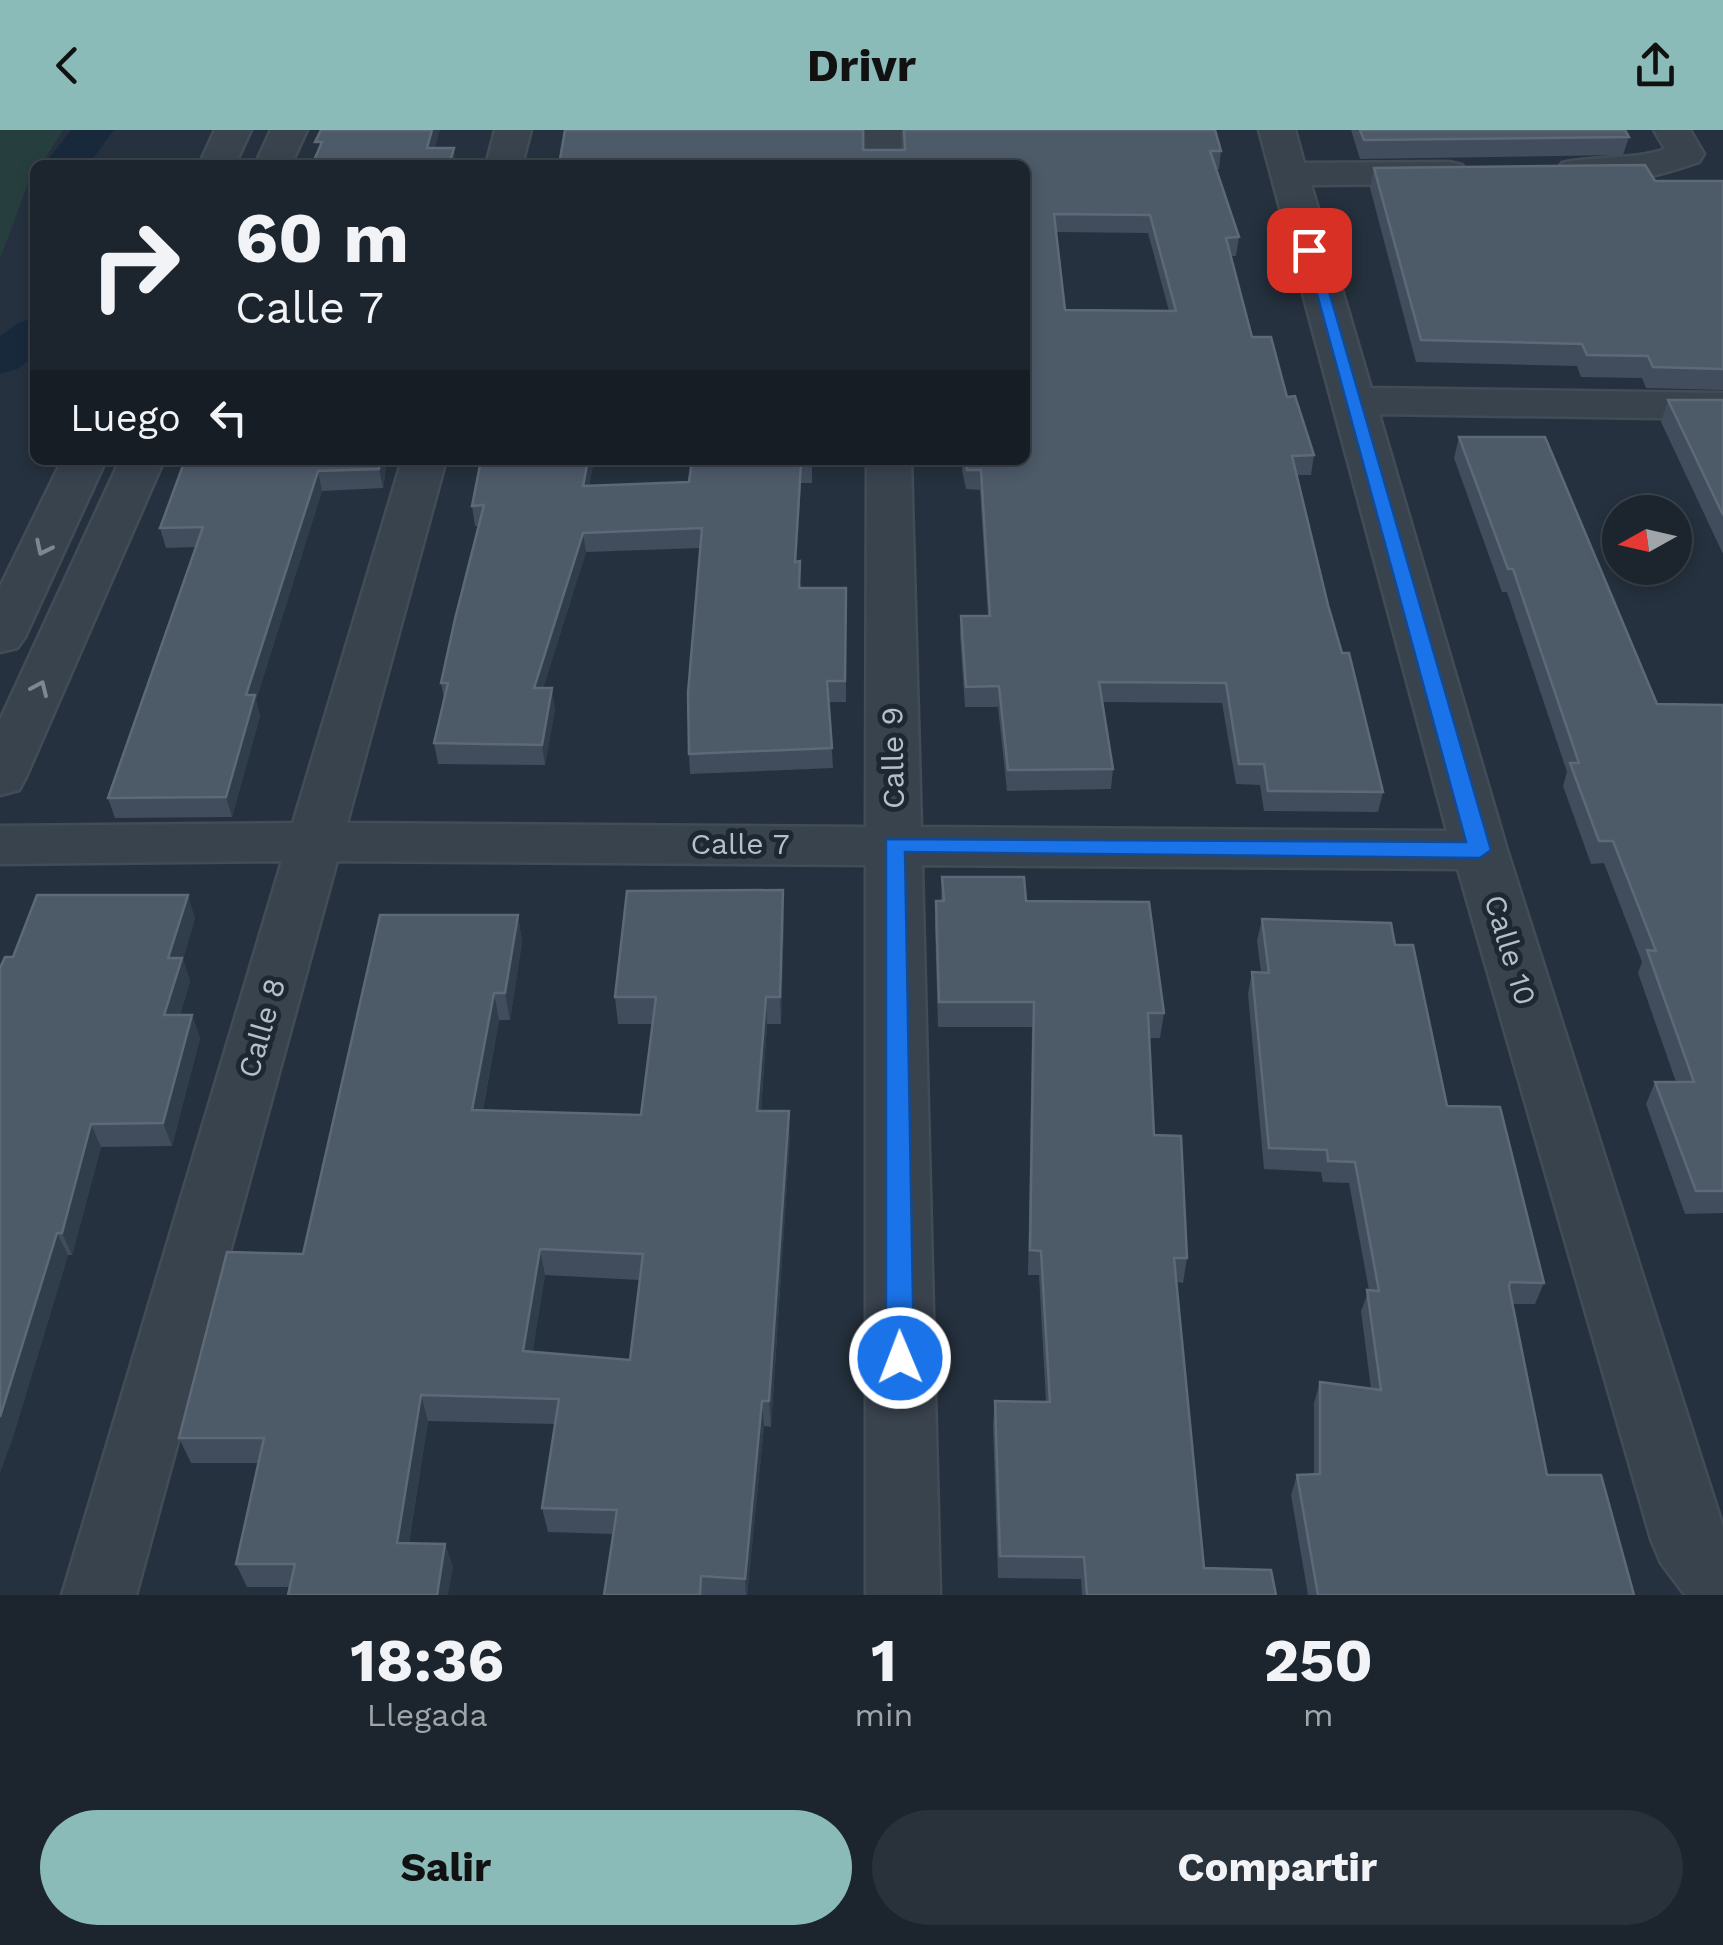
<!DOCTYPE html>
<html lang="es">
<style>
:root{--surface:#1c252e;--page:#29313a;--text:#f1f3f6;--muted:#a0a5aa;--line:#3a424a;--accent:#8bbbb9}
body{margin:0;font-family:"Work Sans",sans-serif;background:var(--page);color:var(--text);height:100vh;display:flex;flex-direction:column;font-size:38px;white-space:nowrap}
*{box-sizing:border-box;margin:0}
p{font-size:32px;color:var(--muted)}
.icon{flex:none;width:55px;height:55px;fill:none;stroke:currentColor;stroke-width:2;stroke-linecap:round;stroke-linejoin:round}
.map{position:relative;height:1465px;overflow:hidden}
.drawer{display:flex;flex-direction:column;background:var(--surface);flex:1}
.drawer>*{flex:none}
.guide{position:absolute;left:30px;top:30px;width:1000px;height:305px;border-radius:15px;box-shadow:0 5px 15px #0003,0 0 0 2px var(--line);background:#1c252e;color:var(--text);overflow:hidden}
.needle{width:65px;rotate:262deg}
.tools{position:absolute;left:1602px;top:365px;display:grid;gap:20px}
.tools a{display:grid;place-items:center;width:90px;height:90px;border-radius:50%;background:var(--surface);box-shadow:0 5px 15px #0003,0 0 0 2px var(--line);font-size:50px}
.pin{position:absolute;display:grid;place-items:center;width:85px;height:85px;color:#fff;margin:-42px;border-radius:20px;box-shadow:0 5px 15px #0006}
.me{position:absolute;width:110px;margin:-55px;rotate:359deg;stroke-linejoin:round;filter:drop-shadow(0 0 8px #0008)}
.turn{display:flex;align-items:center;gap:35px;height:210px;padding:0 40px;font-size:45px}
.turn .icon{width:130px;height:130px;stroke-width:2.5}
.turn b{display:block;font-size:70px;line-height:85px}
.then{display:flex;align-items:center;height:95px;padding:0 40px;background:#0003;gap:20px;font-size:38px}
.eta{display:flex;justify-content:space-evenly;align-items:center;height:170px;text-align:center}
.eta b{font-size:60px;font-weight:700;line-height:70px}
.action{display:flex;gap:20px;margin-top:auto;padding:20px 40px}
.action a{flex:1;height:115px;border-radius:60px;background:var(--accent);color:#111;font-size:40px;font-weight:700;line-height:115px;text-align:center}
.action a+a{background:var(--page);color:var(--text)}
header{display:flex;justify-content:space-between;align-items:center;height:130px;padding:0 40px;background:var(--accent);color:#111;font-size:45px;font-weight:700}
.map>svg:first-child{display:block}
.green{fill:#273e3f}
.lines{fill:none;stroke-linecap:round;stroke-linejoin:round}
.canal{fill:#19293c;fill-rule:evenodd}
.minor-casing{stroke:#424c57;stroke-width:5}
.minor{fill:#39434e;fill-rule:evenodd}
.wall{fill:#414d5c;fill-rule:evenodd}
.shaded-wall{fill:#303d4b}
.building{fill:#4d5a68;stroke:#5e6977;stroke-width:2.5;fill-rule:evenodd}
.oneway{stroke:#7d8792}
.route{fill:#1a73e8;stroke:#114b97;stroke-width:2.5}
.labels{text-anchor:middle;stroke-width:10;stroke-linejoin:round;paint-order:stroke}
.street-label{font-size:30px;fill:#b5bec9;stroke:#1e2833}
</style>
<header><svg class="icon" aria-label="back" viewBox="0 0 24 24"><path d="M15 5l-7 7 7 7"/></svg>Drivr<svg class="icon" aria-label="share" viewBox="0 0 24 24"><path d="M12 15V3M7 8l5-5 5 5M5 13v7h14v-7"/></svg></header>
<div class="map">
<svg width="1723" height="1465" viewBox="0 0 1723 1465">
<rect width="100%" height="100%" fill="#25313e"/>
<path class="green" d="M 0,0 L 63,0 L 41,35 L 35,35 L 0,129 Z"/>
<g class="lines">
<g class="canal">
<path d="M 71,0 L 114,0 L 88,35 L 44,35 Z"/>
<path d="M 35,188 L 35,226 L 17,239 L 0,244 L 0,206 L 18,193 Z"/>
</g>
<g class="minor-casing">
<g id="minor">
<path d="M 215,0 L 251,0 L 235,35 L 199,35 Z"/>
<path d="M 271,0 L 307,0 L 291,35 L 255,35 Z"/>
<path d="M 495,0 L 531,0 L 522,35 L 486,35 Z"/>
<path d="M 865,0 L 901,0 L 902,35 L 866,35 Z"/>
<path d="M 1259,0 L 1295,0 L 1304,33 L 1449,32 L 1462,35 L 1467,43 L 1462,51 L 1449,54 L 1311,55 L 1371,258 L 1723,263 L 1723,289 L 1379,284 L 1507,720 L 1723,1397 L 1723,1465 L 1685,1465 L 1661,1433 L 1651,1409 L 1458,739 L 922,735 L 940,1465 L 866,1465 L 866,735 L 337,731 L 136,1465 L 62,1465 L 282,731 L 0,734 L 0,696 L 293,693 L 402,330 L 446,330 L 347,693 L 866,697 L 867,330 L 911,330 L 921,697 L 1447,701 Z"/>
<path d="M 1654,0 L 1690,0 L 1704,24 L 1699,32 C 1655,47 1609,60 1562,49 L 1557,41 L 1562,33 C 1597,25 1630,31 1665,19 Z"/>
<path d="M 62,330 L 106,330 L 25,507 L 17,518 L 0,522 L 0,457 Z"/>
<path d="M 120,330 L 164,330 L 26,647 L 19,660 L 0,665 L 0,590 Z"/>
</g>
</g>
<use href="#minor" class="minor"/>
</g>
<g class="wall">
<path d="M 1351,0 L 1625,0 L 1629,7 L 1623,25 L 1360,29 Z"/>
<path d="M 863,20 L 1221,21 L 1219,39 L 1216,39 L 1239,107 L 1236,126 L 1231,126 L 1252,207 L 1287,267 L 1314,325 L 1311,345 L 1297,345 L 1328,475 L 1383,662 L 1378,682 L 1264,681 L 1260,655 L 1236,654 L 1222,573 L 1103,572 L 1113,639 L 1111,659 L 1007,661 L 998,577 L 965,577 L 960,506 L 961,486 L 988,486 L 980,360 L 966,359 L 962,340 L 962,330 L 1025,330 ZM 1056,102 L 1148,103 L 1169,181 L 1065,180 Z"/>
<path d="M 1374,38 L 1655,51 L 1723,51 L 1723,260 L 1646,258 L 1642,248 L 1581,247 L 1577,236 L 1416,232 L 1370,58 Z"/>
<path d="M 1668,270 L 1723,270 L 1723,424 L 1661,292 Z"/>
<path d="M 1459,307 L 1657,574 L 1723,575 L 1723,1083 L 1685,1084 L 1646,974 L 1655,952 L 1676,952 L 1638,843 L 1642,832 L 1604,733 L 1591,734 L 1563,656 L 1567,642 L 1507,462 L 1502,462 L 1454,328 Z"/>
<path d="M 185,330 L 387,330 L 383,358 L 322,361 L 256,570 L 260,586 L 232,687 L 115,688 L 108,668 L 196,417 L 166,418 L 160,398 Z"/>
<path d="M 481,330 L 594,330 L 589,356 L 689,352 L 812,330 L 812,353 L 801,353 L 796,432 L 801,458 L 846,458 L 846,572 L 829,572 L 833,638 L 690,644 L 689,624 L 700,418 L 586,422 L 543,558 L 555,579 L 545,635 L 438,634 L 434,613 L 444,569 L 441,553 L 479,396 L 475,396 L 472,376 Z"/>
<path d="M 942,747 L 1026,771 L 1164,883 L 1160,908 L 1149,908 L 1154,1005 L 1187,1128 L 1183,1153 L 1177,1152 L 1204,1438 L 1276,1465 L 1082,1465 L 1081,1449 L 998,1448 L 993,1295 L 995,1271 L 1046,1272 L 1039,1145 L 1028,1145 L 1032,897 L 938,897 L 935,796 L 936,771 L 941,771 Z"/>
<path d="M 518,785 L 522,812 L 510,890 L 499,890 L 483,980 L 641,985 L 653,894 L 618,894 L 615,867 L 784,787 L 781,894 L 767,894 L 761,981 L 790,1007 L 771,1297 L 764,1296 L 747,1465 L 604,1465 L 613,1404 L 548,1402 L 542,1378 L 555,1294 L 428,1291 L 409,1413 L 445,1414 L 453,1438 L 290,1457 L 247,1457 L 236,1434 L 258,1333 L 191,1333 L 179,1308 L 303,1124 ZM 545,1145 L 639,1150 L 630,1230 L 532,1222 Z"/>
<path d="M 195,788 L 183,829 L 190,851 L 180,885 L 192,885 L 200,908 L 172,1016 L 101,1017 L 72,1125 L 68,1125 L 12,1310 L 13,827 Z"/>
<path d="M 1262,789 L 1395,815 L 1447,976 L 1544,1153 L 1535,1174 L 1512,1174 L 1547,1345 L 1634,1465 L 1308,1465 L 1291,1365 L 1297,1345 L 1314,1345 L 1314,1273 L 1320,1252 L 1371,1259 L 1361,1181 L 1369,1160 L 1349,1053 L 1323,1052 L 1321,1042 L 1264,1039 L 1248,864 L 1252,842 L 1261,842 L 1257,811 Z"/>
</g>
<g class="shaded-wall">
<path d="M 432,0 L 440,0 L 430,35 L 427,18 Z"/>
<path d="M 454,18 L 456,35 L 449,35 Z"/>
<path d="M 380,330 L 387,330 L 383,358 L 379,339 Z"/>
<path d="M 588,330 L 594,330 L 585,376 L 583,356 Z"/>
<path d="M 801,333 L 801,353 L 795,452 L 795,432 Z"/>
<path d="M 318,341 L 322,361 L 256,570 L 260,586 L 232,687 L 226,667 L 246,565 Z"/>
<path d="M 583,403 L 586,422 L 537,578 L 534,558 Z"/>
<path d="M 552,558 L 555,579 L 545,635 L 542,615 Z"/>
<path d="M 783,760 L 784,787 L 781,894 L 780,867 Z"/>
<path d="M 188,765 L 195,788 L 183,829 L 190,851 L 173,908 L 164,885 L 168,828 Z"/>
<path d="M 518,785 L 522,812 L 510,890 L 505,863 Z"/>
<path d="M 494,863 L 499,890 L 478,1006 L 472,980 Z"/>
<path d="M 766,867 L 767,894 L 759,1008 L 757,981 Z"/>
<path d="M 192,885 L 200,908 L 172,1016 L 163,993 Z"/>
<path d="M 789,981 L 790,1007 L 771,1297 L 769,1271 Z"/>
<path d="M 91,994 L 101,1017 L 72,1125 L 62,1103 Z"/>
<path d="M 57,1103 L 68,1125 L 12,1310 L 0,1343 L 0,1287 Z"/>
<path d="M 540,1119 L 545,1145 L 529,1247 L 523,1221 Z"/>
<path d="M 421,1265 L 428,1291 L 405,1437 L 397,1413 Z"/>
<path d="M 762,1271 L 764,1296 L 747,1465 L 746,1465 L 745,1449 Z"/>
<path d="M 445,1414 L 453,1438 L 448,1465 L 437,1465 Z"/>
</g>
<g class="building">
<path d="M 321,0 L 432,0 L 427,18 L 454,18 L 449,35 L 312,35 L 322,12 L 315,12 Z"/>
<path d="M 565,0 L 863,0 L 863,20 L 905,20 L 904,0 L 1215,0 L 1221,21 L 1210,21 L 1239,107 L 1226,108 L 1252,207 L 1271,207 L 1287,267 L 1295,266 L 1314,325 L 1292,326 L 1328,475 L 1342,523 L 1349,523 L 1383,662 L 1268,661 L 1264,634 L 1239,634 L 1226,553 L 1099,552 L 1113,639 L 1008,640 L 999,556 L 966,557 L 961,486 L 990,486 L 981,340 L 967,340 L 965,330 L 1025,330 L 1025,35 L 559,35 ZM 1054,84 L 1150,85 L 1176,181 L 1065,180 Z"/>
<path d="M 1360,0 L 1625,0 L 1629,7 L 1364,10 Z"/>
<path d="M 1645,35 L 1655,51 L 1723,51 L 1723,239 L 1653,237 L 1648,226 L 1587,225 L 1582,214 L 1421,210 L 1374,38 Z"/>
<path d="M 1668,270 L 1723,270 L 1723,385 Z"/>
<path d="M 1459,307 L 1545,307 L 1657,574 L 1723,575 L 1723,1061 L 1696,1061 L 1655,952 L 1694,952 L 1647,820 L 1656,821 L 1613,711 L 1599,711 L 1570,633 L 1579,633 L 1513,439 L 1508,439 Z"/>
<path d="M 185,330 L 380,330 L 379,339 L 318,341 L 246,565 L 255,565 L 226,667 L 108,668 L 203,397 L 160,398 Z"/>
<path d="M 481,330 L 588,330 L 583,356 L 689,352 L 692,330 L 812,330 L 812,333 L 801,333 L 795,432 L 800,431 L 799,458 L 846,458 L 845,551 L 827,551 L 832,618 L 689,624 L 688,563 L 702,398 L 583,403 L 534,558 L 552,558 L 542,615 L 434,613 L 448,553 L 441,553 L 455,489 L 484,375 L 472,376 Z"/>
<path d="M 942,747 L 1024,747 L 1026,771 L 1149,772 L 1164,883 L 1148,883 L 1154,1005 L 1181,1006 L 1187,1128 L 1174,1128 L 1204,1438 L 1271,1440 L 1276,1465 L 1087,1465 L 1084,1427 L 1000,1426 L 995,1271 L 1050,1272 L 1041,1121 L 1030,1120 L 1034,872 L 939,872 L 936,771 L 944,771 Z"/>
<path d="M 783,760 L 780,867 L 766,867 L 757,981 L 789,981 L 769,1271 L 762,1271 L 745,1449 L 701,1446 L 700,1465 L 604,1465 L 617,1380 L 542,1378 L 559,1269 L 421,1265 L 397,1413 L 445,1414 L 437,1465 L 288,1465 L 295,1434 L 236,1434 L 264,1308 L 179,1308 L 227,1122 L 303,1124 L 380,785 L 518,785 L 505,863 L 494,863 L 472,980 L 641,985 L 656,867 L 615,867 L 627,761 ZM 540,1119 L 643,1124 L 630,1230 L 523,1221 Z"/>
<path d="M 37,765 L 188,765 L 168,828 L 182,828 L 164,885 L 192,885 L 163,993 L 91,994 L 62,1103 L 57,1103 L 0,1287 L 0,838 L 5,827 L 13,827 Z"/>
<path d="M 1262,789 L 1391,793 L 1395,815 L 1413,815 L 1447,976 L 1500,977 L 1544,1153 L 1510,1152 L 1509,1157 L 1547,1345 L 1601,1345 L 1634,1465 L 1318,1465 L 1297,1345 L 1320,1344 L 1320,1252 L 1381,1260 L 1367,1160 L 1379,1161 L 1355,1032 L 1328,1031 L 1327,1020 L 1269,1018 L 1252,842 L 1269,843 Z"/>
</g>
<defs><path id="oneway-chevron" d="M-2-3.5L2.5 0L-2 3.5" fill="none" stroke-width="1.6" stroke-linecap="round" stroke-linejoin="round" transform="scale(2.5)"/></defs>
<g class="oneway">
<use href="#oneway-chevron" transform="translate(43 418) rotate(116)"/>
<use href="#oneway-chevron" transform="translate(40 558) rotate(-66)"/>
</g>
<path class="route" d="M 1304,116 L 1317,120 L 1491,720 L 1480,728 L 905,722 L 914,1228 L 910,1237 L 900,1240 L 890,1237 L 886,1228 L 886,709 L 1466,712 Z"/>
<g class="labels">
<g class="street-label">
<text transform="translate(893 628) rotate(-91)" y="10">Calle 9</text>
<text x="740" y="724">Calle 7</text>
<text transform="translate(1510 820) rotate(73)" y="10">Calle 10</text>
<text transform="translate(262 898) rotate(-74)" y="10">Calle 8</text>
</g>
</g>
</svg>
<div class="tools">
<a><svg class="needle" viewBox="-14 -14 28 28"><path d="M0-13l5 13h-10z" fill="#e53935"/><path d="M0 13l5-13h-10z" fill="#a0a5aa"/></svg></a>
</div>
<div class="pin" style="left:1309px;top:120px;background:#d93025"><svg class="icon" aria-label="arrive" viewBox="0 0 24 24"><path d="M6 21V4h12l-3 4 3 4H6"/></svg></div>
<svg class="me" style="left:900px;top:1228px" viewBox="-20 -20 40 40"><circle r="17" fill="#1a73e8" stroke="#fff" stroke-width="3"/><path d="M0-11L8 9 0 5-8 9z" fill="#fff"/></svg>
<div class="guide">
<div class="turn"><svg class="icon" aria-label="right" viewBox="0 0 24 24"><path d="M7 20v-9h11M14 6l5 5-5 5"/></svg><div><b>60 m</b>Calle 7</div></div>
<div class="then">Luego<svg class="icon" aria-label="left" viewBox="0 0 24 24"><path d="M17 20v-9H6M10 6l-5 5 5 5"/></svg></div>
</div>
</div>
<section class="drawer">
<div class="eta">
<div><b>18:36</b><p>Llegada</p></div>
<div><b>1</b><p>min</p></div>
<div><b>250</b><p>m</p></div>
</div>
<div class="action"><a>Salir</a><a>Compartir</a></div>
</section>
